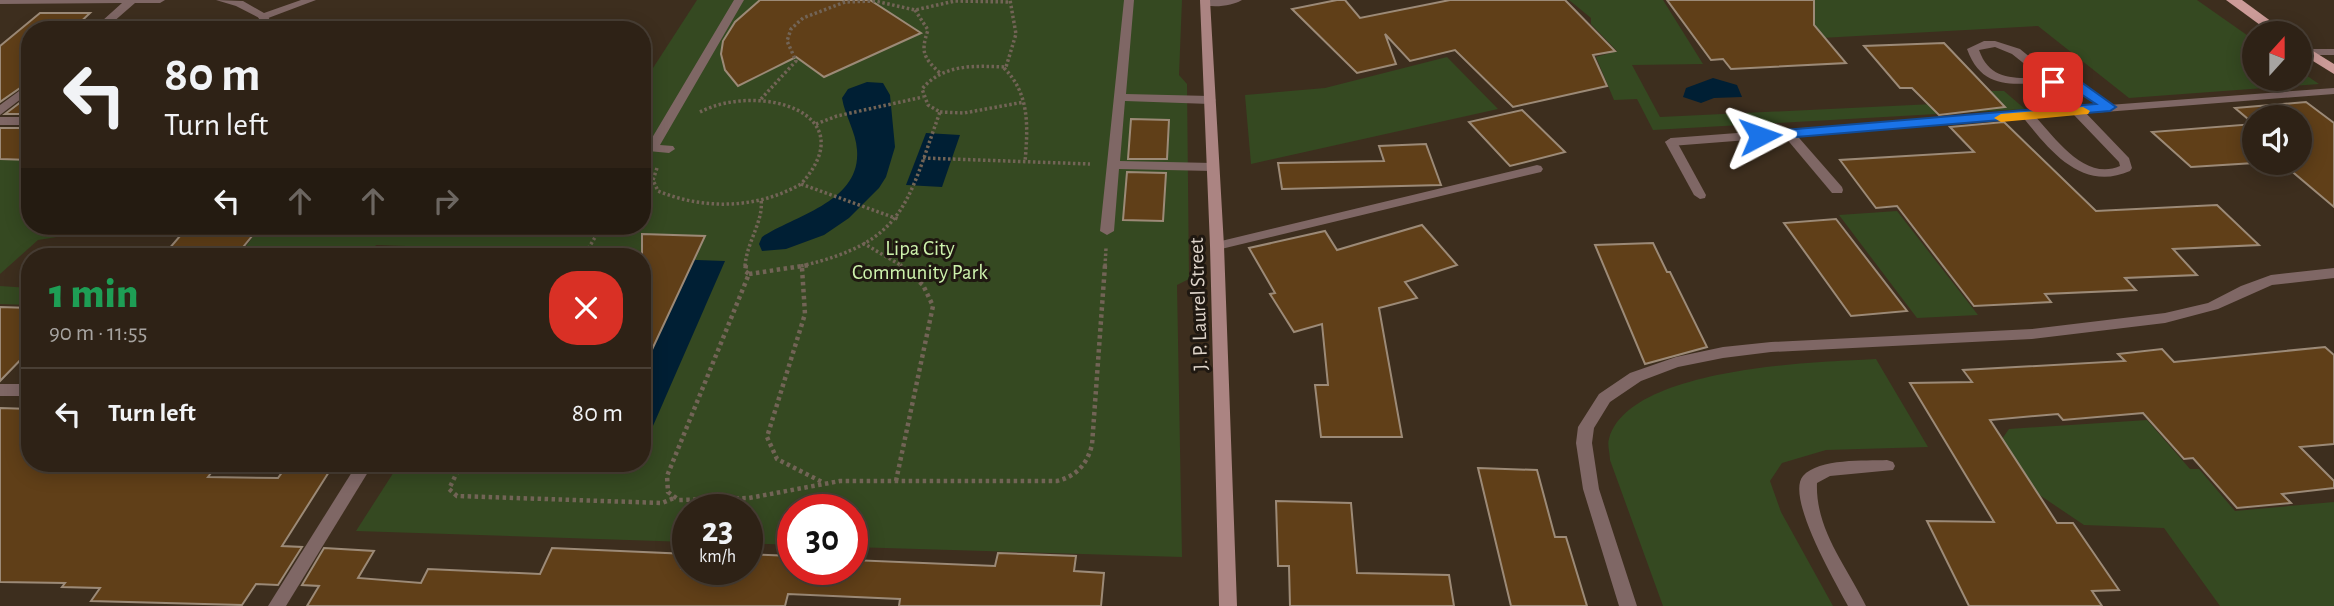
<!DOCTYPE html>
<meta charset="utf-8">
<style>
:root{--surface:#2e2216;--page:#3a2f23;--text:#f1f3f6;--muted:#a7a4a1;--line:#493f35}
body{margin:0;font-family:"Alegreya Sans",sans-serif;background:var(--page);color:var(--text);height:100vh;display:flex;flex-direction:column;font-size:26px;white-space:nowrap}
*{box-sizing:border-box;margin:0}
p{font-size:23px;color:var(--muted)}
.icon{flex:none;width:38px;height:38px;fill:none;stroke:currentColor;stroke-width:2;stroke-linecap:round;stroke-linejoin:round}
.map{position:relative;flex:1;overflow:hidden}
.side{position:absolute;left:21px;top:248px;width:630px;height:224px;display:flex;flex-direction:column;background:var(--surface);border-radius:28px;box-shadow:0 4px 18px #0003,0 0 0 2px var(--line)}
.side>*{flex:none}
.guide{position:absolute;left:21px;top:21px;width:630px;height:214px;border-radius:28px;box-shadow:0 4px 18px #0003,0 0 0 2px var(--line);background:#2e2216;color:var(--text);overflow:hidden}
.needle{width:46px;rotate:21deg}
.tools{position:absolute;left:2242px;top:21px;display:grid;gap:14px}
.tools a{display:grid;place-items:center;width:70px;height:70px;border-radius:50%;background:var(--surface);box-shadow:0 4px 18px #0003,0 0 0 2px var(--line);font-size:35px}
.speed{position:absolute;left:672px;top:494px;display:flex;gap:14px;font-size:35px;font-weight:700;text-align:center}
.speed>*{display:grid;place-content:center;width:91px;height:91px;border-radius:50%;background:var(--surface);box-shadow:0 4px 18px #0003,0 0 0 2px var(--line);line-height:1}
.speed small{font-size:18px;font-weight:400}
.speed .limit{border:10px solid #d22;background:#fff;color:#111}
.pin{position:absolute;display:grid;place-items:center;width:60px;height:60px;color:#fff;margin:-30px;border-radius:14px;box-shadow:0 4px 10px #0006}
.me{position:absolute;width:77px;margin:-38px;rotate:86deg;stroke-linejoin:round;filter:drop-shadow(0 0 5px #0008)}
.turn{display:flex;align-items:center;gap:24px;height:147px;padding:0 28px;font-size:32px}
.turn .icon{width:91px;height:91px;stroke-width:2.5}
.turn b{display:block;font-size:49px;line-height:60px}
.lanes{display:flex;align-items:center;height:66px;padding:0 28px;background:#0003;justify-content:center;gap:35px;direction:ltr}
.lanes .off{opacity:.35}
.round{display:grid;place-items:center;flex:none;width:74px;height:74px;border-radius:28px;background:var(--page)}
.summary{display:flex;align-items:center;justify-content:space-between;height:119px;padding:0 28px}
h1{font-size:42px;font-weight:800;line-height:52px;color:#1e9e55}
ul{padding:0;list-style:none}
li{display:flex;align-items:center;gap:21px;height:91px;padding:0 28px;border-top:2px solid var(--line)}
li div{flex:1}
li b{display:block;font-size:26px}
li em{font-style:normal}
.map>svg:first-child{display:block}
.green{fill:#354921}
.water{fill:#001f34}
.building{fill:#603f18;stroke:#9c8a77;stroke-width:2}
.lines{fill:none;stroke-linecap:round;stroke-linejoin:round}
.path-far1{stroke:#726456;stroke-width:3.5;stroke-dasharray:2.5 2.5;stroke-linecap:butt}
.path{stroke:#726456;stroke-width:4.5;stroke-dasharray:3.5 3.5;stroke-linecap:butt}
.lane{fill:#7f6765;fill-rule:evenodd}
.street{fill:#7f6765;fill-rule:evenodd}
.secondary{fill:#ab8482;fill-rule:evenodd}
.primary{fill:#cc9b98;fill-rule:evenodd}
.route{fill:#1a73e8;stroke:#114b97;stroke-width:2}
.slow{fill:#f59e0b}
.labels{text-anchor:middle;stroke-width:6;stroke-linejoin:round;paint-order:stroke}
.park-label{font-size:21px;fill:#cdf2ac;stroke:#1f1811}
.street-label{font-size:21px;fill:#ded4ca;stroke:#1f1811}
</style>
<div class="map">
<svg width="2334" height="606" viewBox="0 0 2334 606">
<rect width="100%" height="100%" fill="#3d2e1e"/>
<g class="green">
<path d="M 697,0 L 1182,0 L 1179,75 L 1187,84 L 1189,279 L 1177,285 L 1182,557 L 852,547 L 852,509 L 793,509 L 793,545 L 747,543 L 747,509 L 688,509 L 688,542 L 356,531 L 399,464 L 642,464 L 642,257 L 491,257 L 495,249 L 376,245 L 368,257 L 238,257 L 261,226 L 642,226 L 642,85 Z"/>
<path d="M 1569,0 L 1663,0 L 1703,64 L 1632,65 L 1660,117 L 1975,102 L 1990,91 L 2004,91 L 2025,109 L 1653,130 L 1637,99 L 1614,100 L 1596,57 L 1617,51 L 1591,24 L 1591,18 Z"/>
<path d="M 1774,0 L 2197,0 L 2254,40 L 2254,79 L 2300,79 L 2300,71 L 2319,84 L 2129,98 L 2038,26 L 1803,39 Z"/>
<path d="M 1447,57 L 1498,109 L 1251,164 L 1245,95 L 1325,88 Z"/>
<path d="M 0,159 L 30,160 L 30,226 L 185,226 C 153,246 109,226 73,230 L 63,236 L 38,240 L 0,274 Z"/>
<path d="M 1897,211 L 1978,315 L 1917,318 L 1839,215 Z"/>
<path d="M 0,286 L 30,288 L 30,305 L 0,304 Z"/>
<path d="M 1876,359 L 1928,447 L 1826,450 L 1782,463 L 1770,481 L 1781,512 L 1833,606 L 1663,606 L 1610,460 C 1610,454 1607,444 1609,439 C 1628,367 1817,362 1876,359 Z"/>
<path d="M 2147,420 L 2190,469 L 2199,469 L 2235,511 L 2334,502 L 2334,606 L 2220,606 L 2164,528 L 2084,525 L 2038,494 L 2002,439 L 2009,429 Z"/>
</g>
<g class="water">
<path d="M 1713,78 L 1737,85 L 1742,97 L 1714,98 L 1701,103 L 1683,97 L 1686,88 Z"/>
<path d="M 867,82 L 883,83 L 890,95 L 895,147 L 886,177 L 879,188 L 849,218 L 824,235 L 786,249 L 762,251 L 759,244 L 762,237 C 795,215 861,202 857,150 C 856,132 845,116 842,98 L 848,89 Z"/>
<path d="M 926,133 L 960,135 L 942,187 L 906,185 Z"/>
<path d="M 642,258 L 725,261 L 642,451 Z"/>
</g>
<g class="building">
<path d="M 760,0 L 870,0 L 921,33 L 824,77 L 796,57 L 738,86 L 725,70 L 721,54 L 723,41 L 735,22 Z"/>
<path d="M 1337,0 L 1345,0 L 1360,18 L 1450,0 L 1565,0 L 1615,51 L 1593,55 L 1607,86 L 1513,107 L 1455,50 L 1410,61 L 1385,34 L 1396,64 L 1357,73 L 1292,9 Z"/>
<path d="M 1667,0 L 1814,0 L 1814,25 L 1846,63 L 1731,69 L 1723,59 L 1711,60 Z"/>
<path d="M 40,13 L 90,13 L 72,30 L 30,30 L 30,81 L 0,102 L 0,46 Z"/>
<path d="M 1944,43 L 2005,107 L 1939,115 L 1912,88 L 1900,88 L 1864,46 Z"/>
<path d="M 30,95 L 30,114 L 5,114 Z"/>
<path d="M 2306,102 L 2334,123 L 2334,207 L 2282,163 L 2300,163 L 2300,117 L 2254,117 L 2254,124 L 2235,108 Z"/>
<path d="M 1522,110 L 1565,152 L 1510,166 L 1469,122 Z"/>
<path d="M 1131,119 L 1169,120 L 1167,159 L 1128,159 Z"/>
<path d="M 2004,122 L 2096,211 L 2217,205 L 2259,245 L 2173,249 L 2197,275 L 2125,278 L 2136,290 L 2045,294 L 2051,302 L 1974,306 L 1897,206 L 1876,208 L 1840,160 L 1974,152 L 1950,127 Z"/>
<path d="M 2254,124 L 2254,163 L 2191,167 L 2152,132 Z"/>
<path d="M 0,128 L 30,128 L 30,160 L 0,159 Z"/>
<path d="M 1426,144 L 1441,185 L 1282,189 L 1278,163 L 1384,161 L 1379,146 Z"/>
<path d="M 1127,172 L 1166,173 L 1163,221 L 1123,220 Z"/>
<path d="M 1836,219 L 1907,311 L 1851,316 L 1784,223 Z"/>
<path d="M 1422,225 L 1457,265 L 1405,282 L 1417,298 L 1379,308 L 1402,437 L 1321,437 L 1315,385 L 1328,385 L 1322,324 L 1294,332 L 1270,294 L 1275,293 L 1249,248 L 1325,231 L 1337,250 Z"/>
<path d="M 186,229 L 257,230 L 235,257 L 162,257 Z"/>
<path d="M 642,234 L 705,236 L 642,371 Z"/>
<path d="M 1653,243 L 1667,272 L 1670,272 L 1707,347 L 1645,364 L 1595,245 Z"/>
<path d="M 0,307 L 30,308 L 30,350 L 0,381 Z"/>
<path d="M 2325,347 L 2334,355 L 2334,444 L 2300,447 L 2334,481 L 2334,488 L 2282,494 L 2291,503 L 2237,508 L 2193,458 L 2184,459 L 2143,413 L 2063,420 L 2058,414 L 1990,420 L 2057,523 L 2073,523 L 2119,590 L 2092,591 L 2102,606 L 1969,606 L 1927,521 L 1994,522 L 1910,383 L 1972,382 L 1963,370 L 2125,361 L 2118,354 L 2162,349 L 2174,362 Z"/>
<path d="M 0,408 L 30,409 L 30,464 L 218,464 L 208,477 L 278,478 L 288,464 L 334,464 L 282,546 L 302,547 L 278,585 L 256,584 L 242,605 L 91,601 L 100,588 L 62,587 L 65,583 L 0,582 Z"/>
<path d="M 1478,468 L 1537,470 L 1555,537 L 1566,537 L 1587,606 L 1511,606 Z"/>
<path d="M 1276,501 L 1351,503 L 1357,573 L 1449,575 L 1454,606 L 1290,606 L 1289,566 L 1278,566 Z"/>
<path d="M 324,548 L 374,551 L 358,578 L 421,583 L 428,569 L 540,574 L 552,548 L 688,554 L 682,569 L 747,569 L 747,554 L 793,556 L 793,569 L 852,569 L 852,560 L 995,566 L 998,553 L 1076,556 L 1074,571 L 1104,573 L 1101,606 L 899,606 L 900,599 L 788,594 L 785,606 L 307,606 L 319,586 L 302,585 Z"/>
</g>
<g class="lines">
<g class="path-far1">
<path d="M 915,10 L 928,30 C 920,53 924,58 941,74"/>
<path d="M 1004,68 C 1030,94 1028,127 1025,162"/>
<path d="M 761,99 L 796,61 L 787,41 L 791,29 L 803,18 L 845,2 L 875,1 L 915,10 L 955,1 L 1010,2"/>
<path d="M 700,112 C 758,82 866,112 801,184 L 898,219"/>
<path d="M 940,112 L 964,113 L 1024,102"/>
<path d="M 816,124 L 837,116 L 923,97"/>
<path d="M 923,158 L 1090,164"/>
<path d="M 657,168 L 653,180 L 658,191 C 704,210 757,209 801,184"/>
<path d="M 863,243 L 902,266"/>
<path d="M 583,257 L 602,226"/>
<path d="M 745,266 C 747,241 764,221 761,199"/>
<path d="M 801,266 C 906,242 907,203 940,112 L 928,105 L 922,89 C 944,63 975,66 1006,67 L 1016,34 L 1010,0"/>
<path d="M 1105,266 L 1106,248"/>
</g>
<g class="path">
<path d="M 746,265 L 745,271 L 749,274 L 667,476 L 668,492 L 679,500 L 749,498 L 840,481 L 1057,481 C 1077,476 1087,464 1092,445 L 1105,265"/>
<path d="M 802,268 L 805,314 L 767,437 L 777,459 L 822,482"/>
<path d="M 749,274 L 809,265"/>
<path d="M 461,464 L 449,489 L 457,496 L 662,503 L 674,498"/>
<path d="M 896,481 L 933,306 L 923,285 L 900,265"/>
</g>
<g class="lane">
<path d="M 734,0 L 744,0 L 660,145 L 673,146 L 675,149 L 669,153 L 648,151 L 646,148 Z"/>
<path d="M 1124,0 L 1134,0 L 1126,94 L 1210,96 L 1216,100 L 1210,104 L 1125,101 L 1120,161 L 1213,163 L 1219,167 L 1213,171 L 1119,169 L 1114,231 L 1107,235 L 1100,231 Z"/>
<path d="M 1204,0 L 1242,0 C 1233,6 1209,9 1200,3 Z"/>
<path d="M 263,14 L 267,15 L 276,30 L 265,30 L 258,17 Z"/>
<path d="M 1984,41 L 1995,41 L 2020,49 L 2055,78 L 2086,85 L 2116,107 L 2110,111 L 2106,110 C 2094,100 2082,90 2068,87 C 2028,76 1986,101 1967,49 ZM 1995,47 L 2012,54 L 2042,78 C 2014,78 1990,81 1979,50 Z"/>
<path d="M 2078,108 L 2082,109 L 2129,158 L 2132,168 L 2130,171 C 2082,192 2050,151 2022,116 L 2024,113 L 2032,113 C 2054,136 2084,182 2120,166 L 2119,162 L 2074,115 L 2072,112 Z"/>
<path d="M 1789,130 L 1793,131 L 1842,187 L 1843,190 L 1842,193 L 1832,193 L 1785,137 L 1783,134 L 1785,131 Z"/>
<path d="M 1671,138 L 1677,142 L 1706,195 L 1705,198 L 1700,199 L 1694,195 L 1665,142 Z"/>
</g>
<g class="street">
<path d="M 0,0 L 165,0 L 160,3 L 135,3 L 104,30 L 92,30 L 122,3 L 0,4 Z"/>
<path d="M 216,0 L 243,1 L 264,13 L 301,0 L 316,0 L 263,20 L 236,6 Z"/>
<path d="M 2334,49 L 2334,55 L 2307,55 L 2301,52 L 2307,49 Z"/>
<path d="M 30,83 L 30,92 L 0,115 L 0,105 Z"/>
<path d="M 2334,88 L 2334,94 L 1671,146 L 1665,142 L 1671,138 Z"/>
<rect x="0" y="117" width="30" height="8"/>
<path d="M 1537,165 L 1541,166 L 1543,169 L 1541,172 L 1217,250 L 1210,246 L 1217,242 Z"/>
<path d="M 2334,268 L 2334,278 L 2272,285 L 2218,309 L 2165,323 L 2032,339 L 1771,352 L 1723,358 L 1678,367 L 1641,381 L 1610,402 L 1594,428 L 1592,443 L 1599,489 L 1637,606 L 1619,606 L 1583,489 L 1576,443 L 1578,427 L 1599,394 L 1630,373 L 1676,357 L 1723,347 L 1771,342 L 2032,329 L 2165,313 L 2208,303 L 2241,286 L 2271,275 Z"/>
<rect x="0" y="384" width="30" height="12"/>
<path d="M 1887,460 L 1893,462 L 1895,466 L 1893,470 L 1830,476 L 1817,483 C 1815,529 1847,567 1866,606 L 1848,606 C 1837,585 1785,497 1803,476 C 1819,458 1865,461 1887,460 Z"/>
<path d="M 357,464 L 373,464 L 286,606 L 268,606 Z"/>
</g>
<path class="secondary" d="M 1200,0 L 1210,0 L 1224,246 L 1237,606 L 1219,606 L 1210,246 Z"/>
<g class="primary">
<path d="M 2226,0 L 2242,0 L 2287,33 L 2271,33 Z"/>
<path d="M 2300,43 L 2334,64 L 2334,74 L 2300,53 Z"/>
</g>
</g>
<path class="route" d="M 2053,78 L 2081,82 L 2116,107 L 2110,111 L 1760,140 L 1753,136 L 1760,132 L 2096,104 L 2073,89 L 2048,84 L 2048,79 Z"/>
<path class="slow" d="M 2083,107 L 2090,111 L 2088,114 L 2001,122 L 1994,118 L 2001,114 Z"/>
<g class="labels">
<g class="park-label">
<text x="920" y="255">Lipa City<tspan x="920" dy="24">Community Park</tspan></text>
</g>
<g class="street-label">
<text transform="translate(1198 304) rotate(-92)" y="7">J. P. Laurel Street</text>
</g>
</g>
</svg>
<div class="tools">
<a><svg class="needle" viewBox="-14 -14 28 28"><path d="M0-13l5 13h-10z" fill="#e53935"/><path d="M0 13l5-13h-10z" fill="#a7a4a1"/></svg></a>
<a><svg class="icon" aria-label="sound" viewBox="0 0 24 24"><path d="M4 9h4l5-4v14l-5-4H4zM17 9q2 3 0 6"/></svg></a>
</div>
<div class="speed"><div>23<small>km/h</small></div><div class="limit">30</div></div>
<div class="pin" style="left:2053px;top:82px;background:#d93025"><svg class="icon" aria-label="arrive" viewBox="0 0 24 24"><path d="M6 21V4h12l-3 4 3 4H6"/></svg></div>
<svg class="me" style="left:1760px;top:136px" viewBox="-20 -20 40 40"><path d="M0-17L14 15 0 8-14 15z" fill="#1a73e8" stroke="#fff" stroke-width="4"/></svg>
<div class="guide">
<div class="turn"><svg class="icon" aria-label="left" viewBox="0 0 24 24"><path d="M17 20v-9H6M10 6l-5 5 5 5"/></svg><div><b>80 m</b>Turn left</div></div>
<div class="lanes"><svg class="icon" aria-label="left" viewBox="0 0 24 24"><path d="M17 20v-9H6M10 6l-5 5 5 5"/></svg><svg class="icon off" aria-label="ahead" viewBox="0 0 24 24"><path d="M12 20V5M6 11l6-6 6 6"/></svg><svg class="icon off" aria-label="ahead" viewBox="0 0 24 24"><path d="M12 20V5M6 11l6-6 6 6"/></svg><svg class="icon off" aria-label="right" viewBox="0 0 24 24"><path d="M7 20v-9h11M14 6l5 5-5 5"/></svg></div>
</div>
<section class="side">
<div class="summary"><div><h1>1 min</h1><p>90 m · 11:55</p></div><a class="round" style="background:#d93025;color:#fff"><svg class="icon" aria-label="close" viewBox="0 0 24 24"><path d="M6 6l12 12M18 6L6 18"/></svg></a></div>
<ul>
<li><svg class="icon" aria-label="left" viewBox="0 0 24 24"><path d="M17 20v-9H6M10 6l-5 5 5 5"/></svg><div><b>Turn left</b></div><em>80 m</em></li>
</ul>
</section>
</div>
